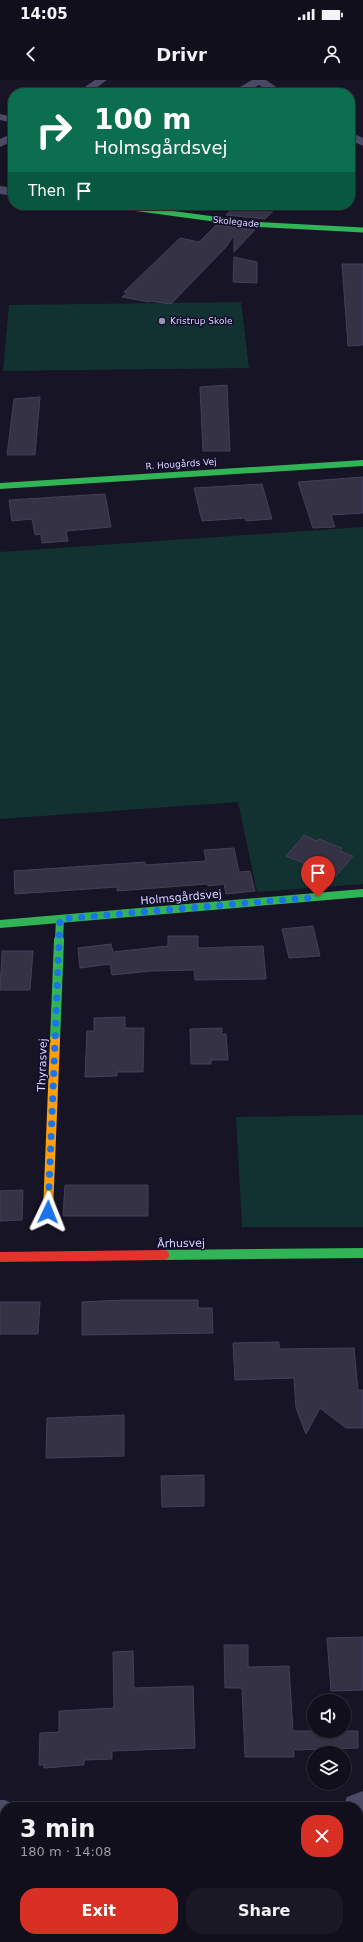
<!DOCTYPE html>
<meta charset="utf-8">
<style>
:root{--surface:#110f1c;--page:#1a1825;--text:#f1f3f6;--muted:#9c9ca3;--line:#302f3b;--accent:#d93025}
body{margin:0;font-family:"DejaVu Sans",sans-serif;background:var(--page);color:var(--text);height:100vh;display:flex;flex-direction:column;font-size:15px;white-space:nowrap}
*{box-sizing:border-box;margin:0}
p{font-size:13px;color:var(--muted)}
.icon{flex:none;width:22px;height:22px;fill:none;stroke:currentColor;stroke-width:2;stroke-linecap:round;stroke-linejoin:round}
.map{position:relative;flex:1;overflow:hidden}
.panel{position:absolute;left:0px;top:1722px;width:363px;height:140px;display:flex;flex-direction:column;background:var(--surface);border-radius:16px 16px 0 0;box-shadow:0 1px 3px #0004,0 0 0 1px var(--line)}
.panel>*{flex:none}
.hud{position:absolute;left:8px;top:8px;width:347px;height:122px;border-radius:16px;box-shadow:0 1px 3px #0004,0 0 0 1px var(--line);background:#0b6e4f;color:#fff;overflow:hidden}
.tools{position:absolute;left:307px;top:1614px;display:grid;gap:8px}
.tools a{display:grid;place-items:center;width:44px;height:44px;border-radius:50%;background:var(--surface);box-shadow:0 1px 3px #0004,0 0 0 1px var(--line);font-size:20px}
.pin{position:absolute;display:grid;place-items:center;width:34px;height:34px;color:#fff;margin:-41px -17px;border-radius:50% 50% 50% 0;rotate:-45deg;box-shadow:0 0 4px #0007}
.pin .icon{rotate:45deg}
.me{position:absolute;width:44px;margin:-22px;rotate:2deg;stroke-linejoin:round;filter:drop-shadow(0 0 3px #0008)}
.turn{display:flex;align-items:center;gap:14px;height:84px;padding:0 20px;font-size:18px}
.turn .icon{width:52px;height:52px;stroke-width:2.5}
.turn b{display:block;font-size:28px;line-height:34px}
.then{display:flex;align-items:center;height:38px;padding:0 20px;background:#0003;gap:8px;font-size:15px}
.round{display:grid;place-items:center;flex:none;width:42px;height:42px;border-radius:16px;background:var(--page)}
.headline{display:flex;align-items:center;justify-content:space-between;height:68px;padding:0 20px}
h1{font-size:24px;font-weight:700;line-height:30px}
.action{display:flex;gap:8px;margin-top:auto;padding:8px 20px}
.action a{flex:1;height:46px;border-radius:16px;background:var(--accent);color:#fff;font-size:16px;font-weight:700;line-height:46px;text-align:center}
.action a+a{background:var(--page);color:var(--text)}
.status{display:flex;justify-content:space-between;align-items:center;height:28px;padding:0 20px;background:var(--surface);direction:ltr}
.status svg{height:11px;fill:currentColor}
header{display:flex;justify-content:space-between;align-items:center;height:52px;padding:0 20px;background:var(--surface);font-size:18px;font-weight:700}
.map>svg:first-child{display:block}
.green{fill:#123131}
.building{fill:#353246;stroke:#433f58}
.lines{fill:none;stroke-linecap:round;stroke-linejoin:round}
.street{fill:#4a4a66;fill-rule:evenodd}
.fast-far3{stroke:#30b455;stroke-width:5}
.fast-far2{stroke:#30b455;stroke-width:6}
.fast-far1{stroke:#30b455;stroke-width:8}
.fast{stroke:#30b455;stroke-width:10}
.slow{stroke:#ff9f0a;stroke-width:10}
.jam{stroke:#e5322d;stroke-width:10}
.route{stroke:#1a73e8;stroke-width:7;stroke-dasharray:0 12.6}
.poi-dot{fill:#9693b3;stroke:#120e2b;stroke-width:1.5}
.labels{text-anchor:middle;stroke-width:3;stroke-linejoin:round;paint-order:stroke}
.far-street-label{font-size:9px;fill:#dbd8ff;stroke:#120e2b}
.far-poi-label{font-size:9px;fill:#dbd8ff;stroke:#120e2b;text-anchor:start}
.street-label{font-size:11px;fill:#dbd8ff;stroke:#120e2b}
</style>
<div class="status"><b>14:05</b><svg viewBox="0 0 49 12"><path d="M0 12V9h3v3zM5 12V6h3v6zM10 12V3h3v9zM15 12V0h3v12zM26 1h20v11H26zM47 4h2v5h-2z"/></svg></div>
<header><svg class="icon" aria-label="back" viewBox="0 0 24 24"><path d="M15 5l-7 7 7 7"/></svg>Drivr<svg class="icon" aria-label="person" viewBox="0 0 24 24"><circle cx="12" cy="8" r="4"/><path d="M4 21q1-7 8-7t8 7"/></svg></header>
<div class="map">
<svg width="363" height="1862" viewBox="0 0 363 1862">
<rect width="100%" height="100%" fill="#171425"/>
<g class="green">
<path d="M 241,222 L 249,288 L 3,291 L 9,225 Z"/>
<path d="M 363,447 L 363,804 L 257,812 L 238,722 L 0,739 L 0,472 Z"/>
<path d="M 363,1035 L 363,1147 L 242,1147 L 236,1037 Z"/>
</g>
<g class="building">
<path d="M 235,125 L 279,125 L 265,139 L 226,135 Z"/>
<path d="M 216,145 L 255,150 L 234,172 L 234,155 L 226,167 L 171,224 L 150,221 L 148,222 L 122,217 L 127,213 L 124,212 L 180,158 L 199,162 Z"/>
<path d="M 234,177 L 257,182 L 257,203 L 233,202 Z"/>
<path d="M 342,184 L 363,184 L 363,265 L 348,266 Z"/>
<path d="M 227,305 L 230,371 L 203,371 L 200,307 Z"/>
<path d="M 40,317 L 35,375 L 7,375 L 14,319 Z"/>
<path d="M 363,397 L 363,433 L 331,435 L 335,447 L 313,448 L 298,402 Z"/>
<path d="M 262,404 L 272,439 L 246,441 L 245,438 L 202,441 L 194,408 Z"/>
<path d="M 105,414 L 111,447 L 66,451 L 68,461 L 42,463 L 41,454 L 35,455 L 32,439 L 12,441 L 9,420 Z"/>
<path d="M 304,755 L 317,761 L 319,759 L 342,768 L 340,771 L 353,776 L 336,796 L 286,776 Z"/>
<path d="M 234,768 L 239,792 L 250,791 L 255,811 L 226,814 L 224,804 L 208,806 L 207,804 L 117,811 L 117,807 L 15,814 L 14,791 L 145,782 L 145,785 L 206,781 L 204,770 Z"/>
<path d="M 313,846 L 320,876 L 289,878 L 282,849 Z"/>
<path d="M 168,856 L 198,856 L 198,868 L 263,866 L 266,899 L 195,900 L 194,890 L 151,891 L 112,895 L 110,884 L 80,888 L 78,868 L 111,864 L 113,872 L 168,866 Z"/>
<path d="M 2,871 L 33,871 L 30,910 L 0,910 Z"/>
<path d="M 125,937 L 125,948 L 144,948 L 143,992 L 117,992 L 117,996 L 85,997 L 87,951 L 94,951 L 94,938 Z"/>
<path d="M 222,948 L 222,954 L 226,954 L 228,980 L 211,980 L 211,984 L 191,984 L 190,949 Z"/>
<path d="M 65,1105 L 148,1105 L 148,1136 L 63,1136 Z"/>
<path d="M 23,1110 L 22,1140 L 0,1141 L 0,1111 Z"/>
<path d="M 123,1220 L 198,1220 L 198,1228 L 212,1228 L 213,1253 L 82,1255 L 82,1222 Z"/>
<path d="M 0,1222 L 40,1222 L 38,1254 L 0,1254 Z"/>
<path d="M 279,1262 L 279,1269 L 354,1268 L 358,1310 L 363,1310 L 363,1348 L 346,1348 L 320,1328 L 306,1354 L 296,1328 L 294,1298 L 235,1300 L 233,1263 Z"/>
<path d="M 124,1335 L 124,1376 L 46,1378 L 47,1338 Z"/>
<path d="M 204,1395 L 204,1426 L 162,1427 L 161,1396 Z"/>
<path d="M 363,1557 L 363,1610 L 331,1611 L 327,1558 Z"/>
<path d="M 224,1565 L 248,1565 L 248,1587 L 289,1586 L 293,1651 L 358,1651 L 358,1668 L 294,1670 L 294,1677 L 245,1677 L 242,1608 L 225,1608 Z"/>
<path d="M 133,1571 L 134,1608 L 193,1606 L 195,1668 L 112,1671 L 112,1679 L 84,1680 L 84,1685 L 44,1688 L 44,1685 L 39,1685 L 40,1653 L 59,1652 L 59,1631 L 114,1628 L 113,1572 Z"/>
</g>
<g class="lines">
<g class="street">
<path d="M 95,0 L 107,0 L 89,13 L 76,13 Z"/>
<path d="M 252,0 L 266,0 L 285,13 L 272,13 L 259,5 L 243,13 L 230,13 Z"/>
<path d="M 0,34 L 13,37 L 13,43 L 0,40 Z"/>
<path d="M 350,52 L 363,58 L 363,66 L 350,60 Z"/>
<path d="M 13,53 L 13,61 L 0,67 L 0,59 Z"/>
<path d="M 0,106 L 13,108 L 13,116 L 0,114 Z"/>
<path d="M 363,1711 L 363,1743 L 358,1744 L 358,1727 L 343,1727 L 347,1717 Z"/>
<path d="M 0,1720 L 5,1720 L 16,1725 L 17,1727 L 5,1727 L 5,1752 L 0,1752 Z"/>
</g>
<path class="fast-far3" d="M 110,125 L 251,144 L 363,150"/>
<path class="fast-far2" d="M 0,406 L 363,383"/>
<g class="fast-far1">
<path d="M 0,844 L 363,813"/>
<path d="M 59,861 L 60,839"/>
</g>
<g class="fast">
<path d="M 55,960 L 59,860"/>
<path d="M 164,1175 L 363,1173"/>
</g>
<path class="slow" d="M 48,1131 L 55,960"/>
<path class="jam" d="M 0,1177 L 164,1175"/>
</g>
<g class="lines">
<path class="route" d="M 48,1132 L 60,839 L 318,817"/>
</g>
<circle class="poi-dot" cx="162" cy="241" r="4"/>
<g class="labels">
<g class="far-street-label">
<text transform="translate(236 142) rotate(6)" y="3">Skolegade</text>
<text transform="translate(181 384) rotate(-4)" y="3">R. Hougårds Vej</text>
</g>
<g class="far-poi-label">
<text x="170" y="244">Kristrup Skole</text>
</g>
<g class="street-label">
<text transform="translate(181 817) rotate(-5)" y="4">Holmsgårdsvej</text>
<text transform="translate(42 985) rotate(-88)" y="4">Thyrasvej</text>
<text transform="translate(181 1163) rotate(-1)" y="4">Århusvej</text>
</g>
</g>
</svg>
<div class="tools">
<a><svg class="icon" aria-label="sound" viewBox="0 0 24 24"><path d="M4 9h4l5-4v14l-5-4H4zM17 9q2 3 0 6"/></svg></a>
<a><svg class="icon" aria-label="layers" viewBox="0 0 24 24"><path d="M12 4l9 5-9 5-9-5zM3 14l9 5 9-5"/></svg></a>
</div>
<div class="pin" style="left:318px;top:817px;background:#d93025"><svg class="icon" aria-label="arrive" viewBox="0 0 24 24"><path d="M6 21V4h12l-3 4 3 4H6"/></svg></div>
<svg class="me" style="left:48px;top:1132px" viewBox="-20 -20 40 40"><path d="M0-17L14 15 0 8-14 15z" fill="#1a73e8" stroke="#fff" stroke-width="4"/></svg>
<div class="hud">
<div class="turn"><svg class="icon" aria-label="right" viewBox="0 0 24 24"><path d="M7 20v-9h11M14 6l5 5-5 5"/></svg><div><b>100 m</b>Holmsgårdsvej</div></div>
<div class="then">Then<svg class="icon" aria-label="arrive" viewBox="0 0 24 24"><path d="M6 21V4h12l-3 4 3 4H6"/></svg></div>
</div>
<section class="panel">
<div class="headline"><div><h1>3 min</h1><p>180 m · 14:08</p></div><a class="round" style="background:#d93025;color:#fff"><svg class="icon" aria-label="close" viewBox="0 0 24 24"><path d="M6 6l12 12M18 6L6 18"/></svg></a></div>
<div class="action"><a>Exit</a><a>Share</a></div>
</section>
</div>
